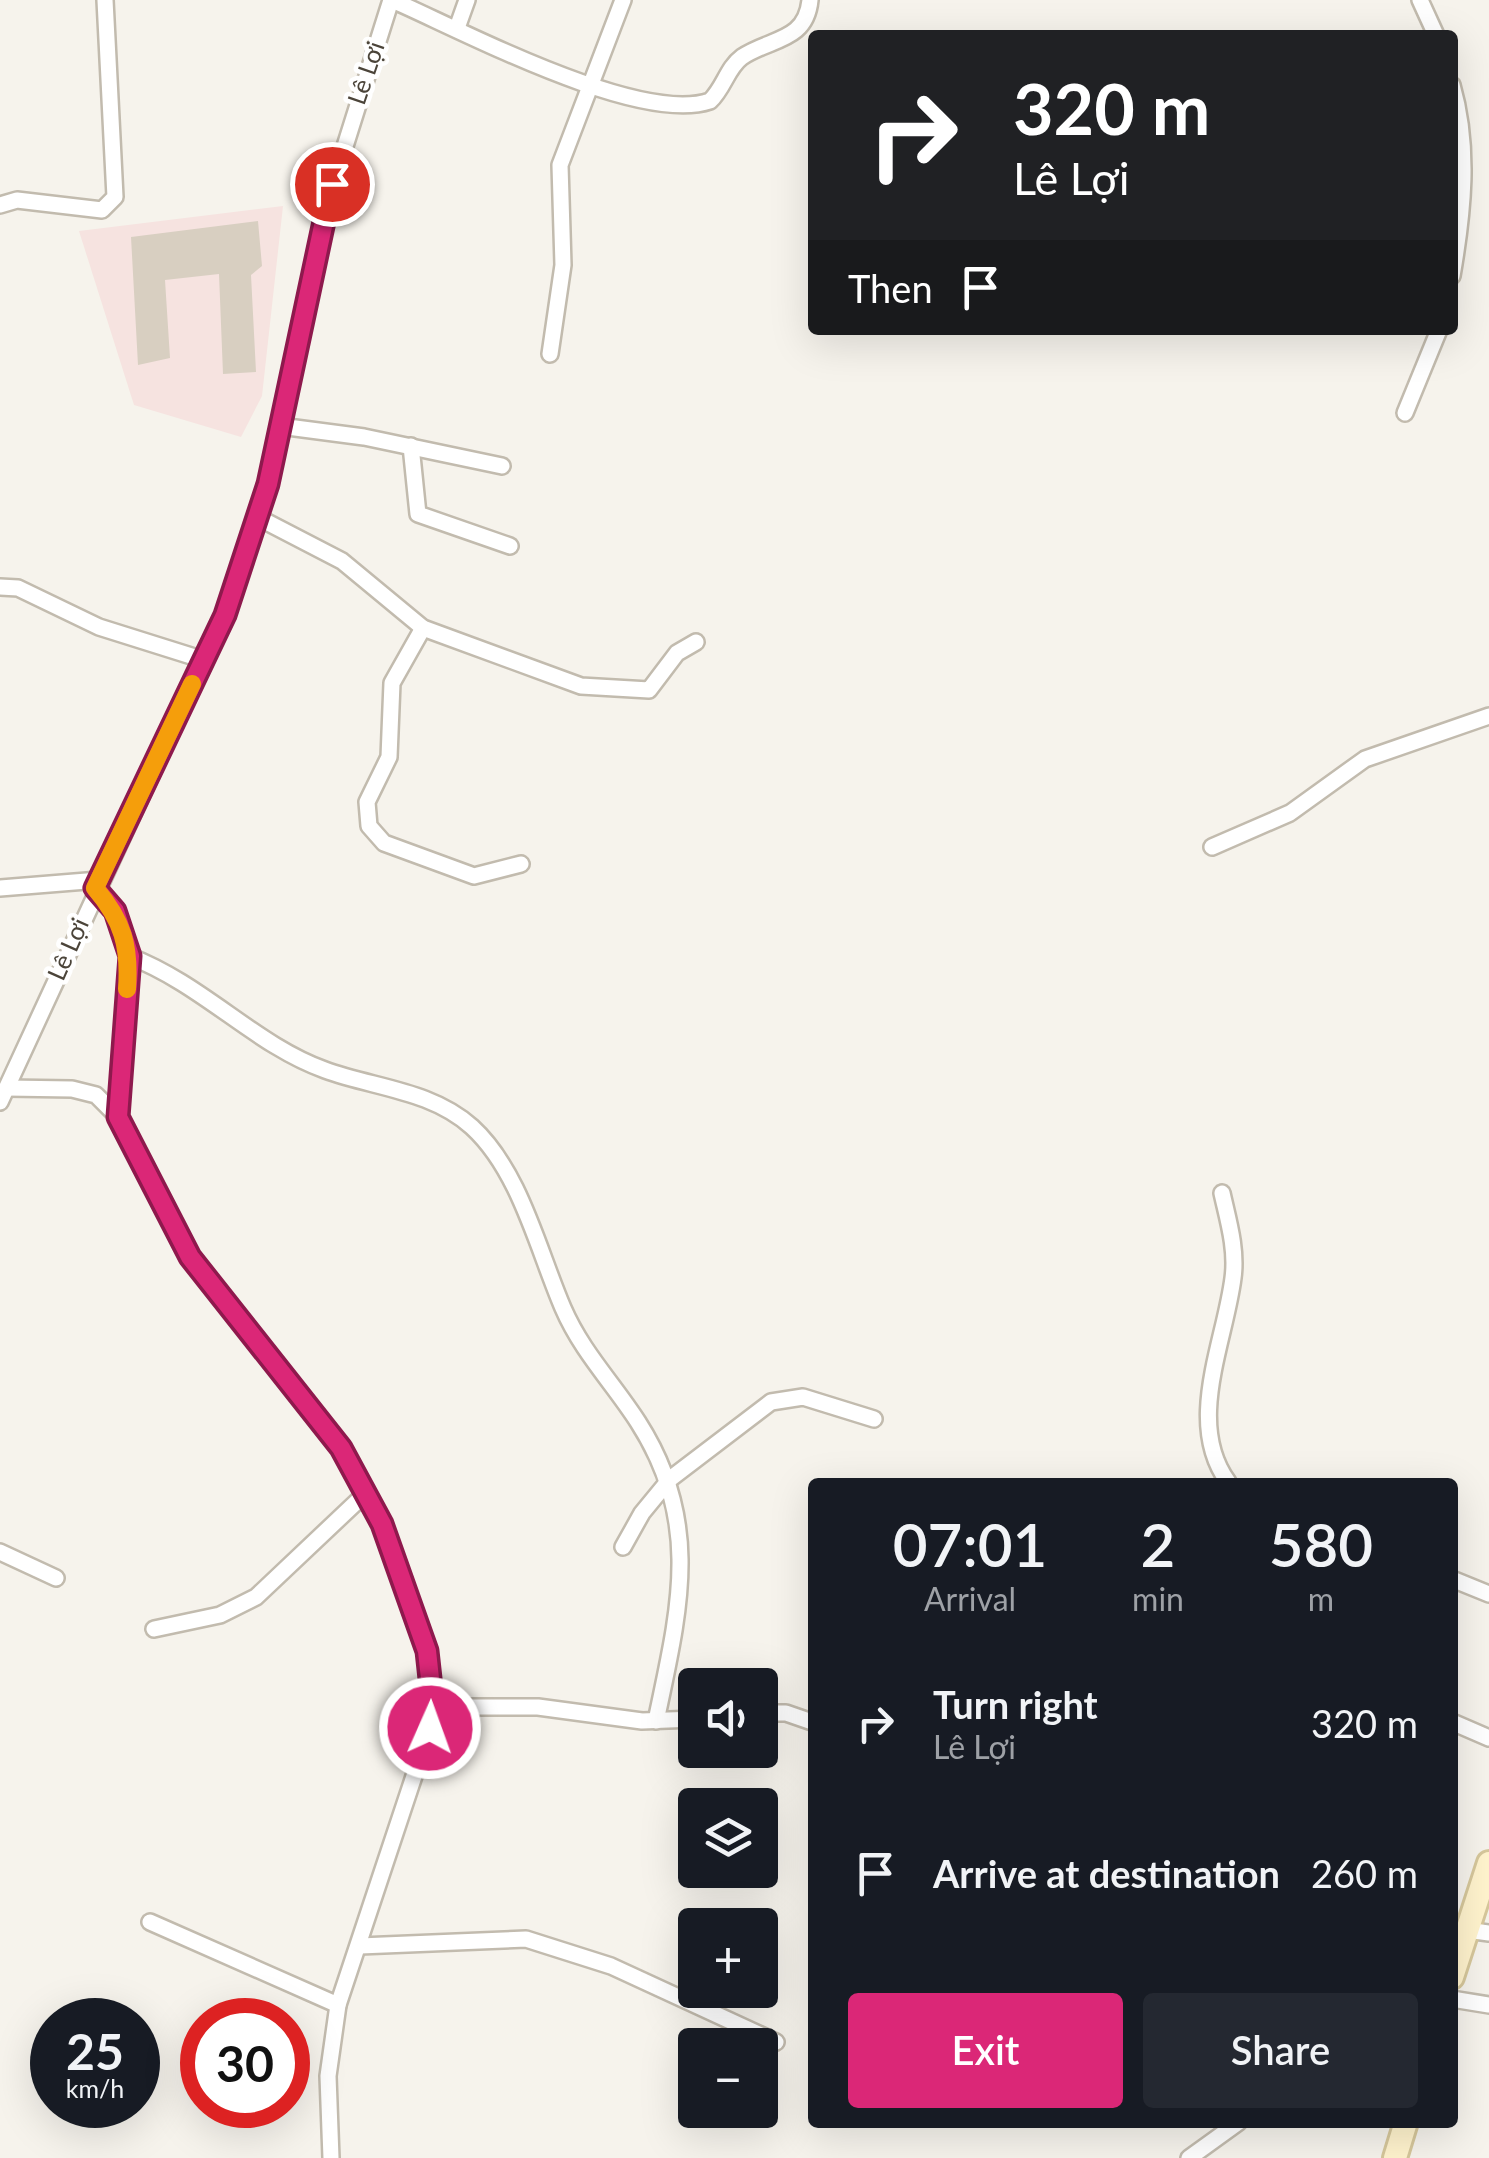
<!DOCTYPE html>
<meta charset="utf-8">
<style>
:root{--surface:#171b24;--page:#242831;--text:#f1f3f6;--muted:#9ea1a6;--accent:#db2777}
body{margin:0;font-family:Lato,sans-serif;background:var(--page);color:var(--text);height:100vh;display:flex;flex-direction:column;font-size:38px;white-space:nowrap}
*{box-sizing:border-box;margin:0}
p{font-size:32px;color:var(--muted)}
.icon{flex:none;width:55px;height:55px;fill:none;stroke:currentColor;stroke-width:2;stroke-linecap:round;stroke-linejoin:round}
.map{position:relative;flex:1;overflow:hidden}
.side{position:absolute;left:808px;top:1478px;width:650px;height:650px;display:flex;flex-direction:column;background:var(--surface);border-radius:10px;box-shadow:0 10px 40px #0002}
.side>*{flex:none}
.guide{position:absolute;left:808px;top:30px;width:650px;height:305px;border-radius:10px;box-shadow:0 10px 40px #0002;background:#202124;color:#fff;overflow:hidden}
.buttons{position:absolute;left:678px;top:1668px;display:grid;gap:20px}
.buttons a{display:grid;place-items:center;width:100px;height:100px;border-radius:10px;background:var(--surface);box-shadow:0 10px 40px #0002;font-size:50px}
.speed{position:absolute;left:30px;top:1998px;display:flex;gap:20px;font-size:50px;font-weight:700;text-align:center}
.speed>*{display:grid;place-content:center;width:130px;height:130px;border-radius:50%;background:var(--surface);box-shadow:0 10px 40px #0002;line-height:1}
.speed small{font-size:25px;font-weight:400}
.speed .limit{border:15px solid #d22;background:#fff;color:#111}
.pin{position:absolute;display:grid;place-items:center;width:85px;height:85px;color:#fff;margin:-42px;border:5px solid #fff;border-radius:50%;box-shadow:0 2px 10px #0007}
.me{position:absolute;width:110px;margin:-55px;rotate:2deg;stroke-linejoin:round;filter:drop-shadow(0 0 8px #0008)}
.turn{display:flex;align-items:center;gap:35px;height:210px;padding:0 40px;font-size:45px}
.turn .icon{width:130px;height:130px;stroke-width:2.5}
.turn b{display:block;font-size:70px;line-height:85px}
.then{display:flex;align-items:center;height:95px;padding:0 40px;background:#0003;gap:20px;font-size:38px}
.eta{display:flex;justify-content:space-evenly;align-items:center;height:170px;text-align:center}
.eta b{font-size:60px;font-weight:600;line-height:70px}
.primary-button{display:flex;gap:20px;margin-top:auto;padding:20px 40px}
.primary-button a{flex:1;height:115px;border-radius:10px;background:var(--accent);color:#fff;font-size:40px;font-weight:600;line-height:115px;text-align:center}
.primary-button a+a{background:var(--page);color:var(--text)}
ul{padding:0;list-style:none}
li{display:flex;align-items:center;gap:30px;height:150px;padding:0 40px}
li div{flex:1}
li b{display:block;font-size:38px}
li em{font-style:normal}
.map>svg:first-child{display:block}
.medical{fill:#f6e3e0}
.building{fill:#d8cfc1}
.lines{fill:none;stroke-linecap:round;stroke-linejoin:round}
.street-casing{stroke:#c2bbae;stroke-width:20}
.secondary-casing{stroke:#d6c79b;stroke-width:28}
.street{stroke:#fff;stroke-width:15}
.secondary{stroke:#fff3cd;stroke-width:22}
.route-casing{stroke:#8e194d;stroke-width:25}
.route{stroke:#db2777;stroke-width:18}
.slow{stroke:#f59e0b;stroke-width:18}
.labels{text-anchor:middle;stroke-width:9;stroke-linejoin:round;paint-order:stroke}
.street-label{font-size:25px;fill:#4b4439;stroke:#fff}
</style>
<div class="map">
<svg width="1489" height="2158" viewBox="0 0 1489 2158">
<rect width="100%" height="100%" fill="#f6f3ec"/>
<path class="medical" d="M 283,206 L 262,396 L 241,437 L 134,405 L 79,231 Z"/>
<path class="building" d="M 258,221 L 262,266 L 251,275 L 256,372 L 223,374 L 219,274 L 165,280 L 170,358 L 138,365 L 131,237 Z"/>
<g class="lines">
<g class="street-casing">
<g id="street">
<path d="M 392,0 C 463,31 639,125 710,101 C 724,88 727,68 742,57 C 770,38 806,42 810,0"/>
<path d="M 1420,0 L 1436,35"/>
<path d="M 457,28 L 467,0"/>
<path d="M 1452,85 C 1470,147 1463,213 1452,276"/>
<path d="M 0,205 L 17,200 L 102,210 L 115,197 L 105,0"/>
<path d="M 550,354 L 563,265 L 560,165 L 623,0"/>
<path d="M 1405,413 L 1439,330"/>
<path d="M 280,426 L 364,437 L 502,466"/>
<path d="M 411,446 L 418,514 L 510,546"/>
<path d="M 257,517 L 342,561 L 423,628 L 581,686 L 649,690 L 677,653 L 696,642"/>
<path d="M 0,587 L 18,588 L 99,627 L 204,660"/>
<path d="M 423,628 L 392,683 L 389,757 L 367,802 L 369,826 L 384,843 L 474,876 L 521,864"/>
<path d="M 1212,847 L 1290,813 L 1365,759 L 1489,716"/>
<path d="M 95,887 L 115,911 L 129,956 L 118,1117"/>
<path d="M 0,888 L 99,880"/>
<path d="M 129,956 C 204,985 255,1045 325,1070 C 374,1088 431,1090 472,1127 C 520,1171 538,1250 563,1308 C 582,1352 613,1383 638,1422 C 703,1523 679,1611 656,1721"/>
<path d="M 7,1088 L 72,1089 L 96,1095 L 118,1117 L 190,1257 L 341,1448 L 382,1524 L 421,1628 L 431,1677 L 430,1728 L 338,2005 L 328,2076 L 331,2158"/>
<path d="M 0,1102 L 225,615 L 268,484 L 324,213 L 391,0"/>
<path d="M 1222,1193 C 1228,1220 1237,1249 1233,1278 C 1225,1342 1185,1423 1228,1482"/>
<path d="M 623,1547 L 642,1513 L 670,1479 L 771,1402 L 803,1397 L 874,1419"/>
<path d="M 0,1552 L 56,1578"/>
<path d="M 1452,1579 L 1489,1594"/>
<path d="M 154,1629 L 220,1615 L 256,1597 L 366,1493"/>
<path d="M 433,1707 L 538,1707 L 642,1721 L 695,1719"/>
<path d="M 760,1713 L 786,1713 L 812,1722"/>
<path d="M 1452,1722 L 1489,1738"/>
<path d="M 150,1922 L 338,2005"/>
<path d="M 1467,1930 L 1489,1933"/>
<path d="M 360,1946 L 526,1939 L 611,1966 L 776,2042"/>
<path d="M 1452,1999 L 1489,2005"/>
<path d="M 1189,2158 L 1239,2122"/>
</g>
</g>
<g class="secondary-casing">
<g id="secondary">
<path d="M 1452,1977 L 1489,1863"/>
<path d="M 1395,2158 L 1406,2122"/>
</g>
</g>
<use href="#street" class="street"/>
<use href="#secondary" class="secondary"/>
</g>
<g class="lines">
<g class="route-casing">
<path id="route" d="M 332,184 L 268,484 L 225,615 L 95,888 L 115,911 L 130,956 L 118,1117 L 190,1257 L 341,1448 L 382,1524 L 427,1651 L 432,1697 L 430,1728"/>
</g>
<use href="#route" class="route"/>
<path class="slow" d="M 127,989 C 130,946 123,921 95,888 L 192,684"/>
</g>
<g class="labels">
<g class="street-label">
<text transform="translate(366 73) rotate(-71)" y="9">Lê Lợi</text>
<text transform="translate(68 949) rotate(-66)" y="9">Lê Lợi</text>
</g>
</g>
</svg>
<div class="buttons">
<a><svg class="icon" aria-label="sound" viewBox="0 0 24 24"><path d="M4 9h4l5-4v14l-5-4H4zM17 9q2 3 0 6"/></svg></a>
<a><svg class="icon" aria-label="layers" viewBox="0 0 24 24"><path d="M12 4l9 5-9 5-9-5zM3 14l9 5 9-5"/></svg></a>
<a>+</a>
<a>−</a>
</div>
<div class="speed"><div>25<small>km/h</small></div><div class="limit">30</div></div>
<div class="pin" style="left:332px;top:184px;background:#d93025"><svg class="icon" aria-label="arrive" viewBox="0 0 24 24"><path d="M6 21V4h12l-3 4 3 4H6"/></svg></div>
<svg class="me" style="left:430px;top:1728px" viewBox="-20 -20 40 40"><circle r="17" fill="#db2777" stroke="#fff" stroke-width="3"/><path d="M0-11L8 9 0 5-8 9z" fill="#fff"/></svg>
<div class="guide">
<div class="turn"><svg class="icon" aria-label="right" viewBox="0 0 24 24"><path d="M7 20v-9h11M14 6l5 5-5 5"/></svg><div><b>320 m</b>Lê Lợi</div></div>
<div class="then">Then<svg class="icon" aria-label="arrive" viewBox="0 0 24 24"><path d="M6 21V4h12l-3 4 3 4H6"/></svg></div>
</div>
<section class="side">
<div class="eta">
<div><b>07:01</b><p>Arrival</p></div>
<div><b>2</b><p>min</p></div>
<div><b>580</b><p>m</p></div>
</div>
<ul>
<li><svg class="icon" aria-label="right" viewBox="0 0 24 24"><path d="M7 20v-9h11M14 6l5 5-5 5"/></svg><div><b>Turn right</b><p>Lê Lợi</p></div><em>320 m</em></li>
<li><svg class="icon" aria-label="arrive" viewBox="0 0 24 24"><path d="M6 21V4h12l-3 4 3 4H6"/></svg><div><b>Arrive at destination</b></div><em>260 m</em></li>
</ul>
<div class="primary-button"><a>Exit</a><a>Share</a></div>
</section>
</div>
